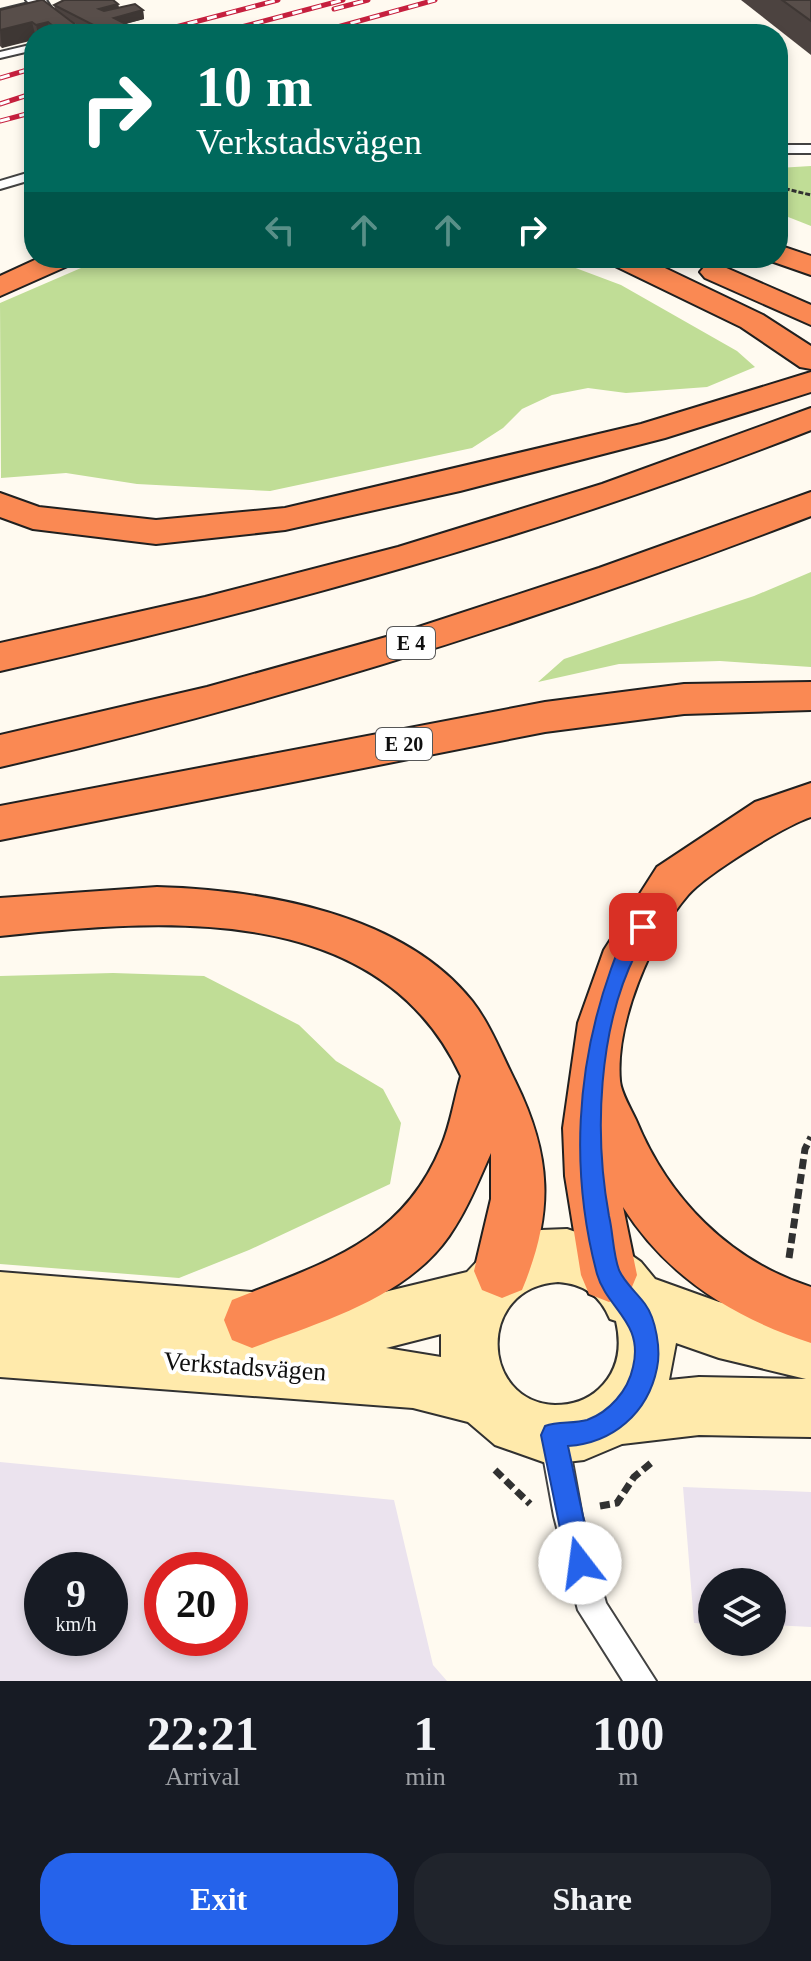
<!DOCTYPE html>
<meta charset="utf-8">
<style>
:root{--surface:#171b24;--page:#20242c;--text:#f1f3f6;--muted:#9ea1a6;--accent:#2563eb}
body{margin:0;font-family:Georgia,serif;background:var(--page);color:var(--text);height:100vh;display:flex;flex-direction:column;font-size:30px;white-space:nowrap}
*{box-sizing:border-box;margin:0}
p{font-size:26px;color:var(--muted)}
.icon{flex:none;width:44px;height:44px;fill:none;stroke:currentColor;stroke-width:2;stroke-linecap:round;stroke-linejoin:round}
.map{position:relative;height:1681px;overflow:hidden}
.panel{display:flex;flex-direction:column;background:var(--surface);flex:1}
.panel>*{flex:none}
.guide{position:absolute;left:24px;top:24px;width:764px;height:244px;border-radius:32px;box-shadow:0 4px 12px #0003;background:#00695c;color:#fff;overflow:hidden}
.controls{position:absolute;left:698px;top:1568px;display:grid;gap:16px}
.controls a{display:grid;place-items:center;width:88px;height:88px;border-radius:50%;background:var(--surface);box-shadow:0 4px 12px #0003;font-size:40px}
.speed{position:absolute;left:24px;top:1552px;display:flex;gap:16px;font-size:40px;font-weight:700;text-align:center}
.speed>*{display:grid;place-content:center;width:104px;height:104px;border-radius:50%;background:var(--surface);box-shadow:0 4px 12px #0003;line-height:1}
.speed small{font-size:20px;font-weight:400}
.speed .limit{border:12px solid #d22;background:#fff;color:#111}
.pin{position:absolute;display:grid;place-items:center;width:68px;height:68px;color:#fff;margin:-34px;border-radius:16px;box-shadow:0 4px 12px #0006}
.me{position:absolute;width:88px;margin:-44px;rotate:345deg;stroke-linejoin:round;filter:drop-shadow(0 0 6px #0008)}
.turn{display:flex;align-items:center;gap:28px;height:168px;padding:0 40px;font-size:36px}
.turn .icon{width:104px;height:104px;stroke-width:2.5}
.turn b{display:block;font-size:56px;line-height:68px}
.lanes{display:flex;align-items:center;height:76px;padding:0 40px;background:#0003;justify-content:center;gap:40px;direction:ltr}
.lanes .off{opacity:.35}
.eta{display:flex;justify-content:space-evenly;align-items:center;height:136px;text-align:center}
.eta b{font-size:48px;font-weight:700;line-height:56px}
.action{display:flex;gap:16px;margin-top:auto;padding:16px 40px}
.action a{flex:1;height:92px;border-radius:32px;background:var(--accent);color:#fff;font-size:32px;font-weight:700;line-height:92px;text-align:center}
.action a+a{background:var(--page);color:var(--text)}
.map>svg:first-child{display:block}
.industrial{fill:#ebe3ee;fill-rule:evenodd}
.forest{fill:#c0dd96}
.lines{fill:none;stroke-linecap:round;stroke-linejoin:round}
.lane-casing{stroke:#424242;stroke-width:4}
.street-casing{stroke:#424242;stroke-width:4}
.secondary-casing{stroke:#313131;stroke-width:4}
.highway-casing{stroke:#202020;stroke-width:4}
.path-far1{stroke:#313131;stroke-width:3;stroke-dasharray:5 2;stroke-linecap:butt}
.path{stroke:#313131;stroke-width:7;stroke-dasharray:10 5;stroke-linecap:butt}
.lane{fill:#fff;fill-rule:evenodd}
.street{fill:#fff;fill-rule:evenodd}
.secondary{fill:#ffeaab;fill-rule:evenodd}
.highway{fill:#fa8953;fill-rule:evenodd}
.rail-casing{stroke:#c6203e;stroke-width:5}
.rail{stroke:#fff;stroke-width:3;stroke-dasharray:10;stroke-linecap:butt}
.wall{fill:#4c4340}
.shaded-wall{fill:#3e3734}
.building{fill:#584e4a;stroke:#3e3734;stroke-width:2}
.route{fill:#2563eb;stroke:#184099;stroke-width:2}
.labels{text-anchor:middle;stroke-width:8;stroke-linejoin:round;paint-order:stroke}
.shield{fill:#fff;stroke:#575757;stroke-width:2}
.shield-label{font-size:20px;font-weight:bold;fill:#0f0f0f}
.near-street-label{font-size:26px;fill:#0f0f0f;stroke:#fff}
</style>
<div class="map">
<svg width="811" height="1681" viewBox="0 0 811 1681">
<rect width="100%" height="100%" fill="#fffaf0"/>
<g class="industrial">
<path d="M 0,1462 L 394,1500 L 433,1665 L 447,1681 L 0,1681 ZM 42,1570 L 110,1570 L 110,1638 L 42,1638 ZM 162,1570 L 230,1570 L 230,1638 L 162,1638 Z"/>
<path d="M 683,1487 L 811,1492 L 811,1627 L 772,1625 L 772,1582 L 712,1582 L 712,1624 L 694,1623 Z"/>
</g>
<g class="forest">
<path d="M 811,166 L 811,226 L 778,213 L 778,168 Z"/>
<path d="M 133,258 L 549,258 L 621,285 L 737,351 L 755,367 L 707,387 L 626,393 L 588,388 L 552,395 L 522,409 L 503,428 L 472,448 L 270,491 L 137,484 L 66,473 L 1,478 L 0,303 L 81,268 Z"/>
<path d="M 811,572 L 811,667 L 720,661 L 619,664 L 538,682 L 564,659 L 754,596 Z"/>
<path d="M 113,973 L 204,976 L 299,1025 L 336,1061 L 383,1089 L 401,1123 L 390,1184 L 249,1250 L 179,1278 L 0,1264 L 0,976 Z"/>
</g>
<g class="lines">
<g class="lane-casing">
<g id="lane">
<path d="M 34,44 L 34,50 L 0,58 L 0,52 Z"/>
<rect x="778" y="145" width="33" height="8"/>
<path d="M 34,171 L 34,179 L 0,189 L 0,181 Z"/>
<path d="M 554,1425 L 564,1429 L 568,1439 L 582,1516 L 606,1603 L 656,1681 L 623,1681 L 578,1610 L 554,1516 L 540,1439 L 544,1429 Z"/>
</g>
</g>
<g class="street-casing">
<path id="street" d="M 26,0 L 46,0 L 50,6 L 47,10 L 0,22 L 0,10 L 29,3 Z"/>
</g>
<g class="secondary-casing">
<path id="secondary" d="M 567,1229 L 620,1247 L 641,1262 L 655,1279 L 719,1302 L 811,1322 L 811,1437 L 699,1435 L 622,1444 L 584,1460 L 549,1464 L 495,1445 L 468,1422 L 413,1408 L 0,1377 L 0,1272 L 252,1292 L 368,1296 L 467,1272 L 482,1256 L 504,1243 L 541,1230 ZM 558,1282 C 584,1284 600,1295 610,1319 L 616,1321 C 622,1347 619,1370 599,1389 C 586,1401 572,1405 555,1405 C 480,1402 476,1287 558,1282 ZM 441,1334 L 441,1357 L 386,1348 ZM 676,1343 L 719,1358 L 806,1379 L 699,1377 L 669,1380 Z"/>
</g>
<g class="highway-casing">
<g id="highway">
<path d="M 778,245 L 811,256 L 811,275 L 768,260 L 778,258 Z"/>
<path d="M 39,258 L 76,258 L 72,264 L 0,296 L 0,276 Z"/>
<path d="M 607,258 L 644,258 L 763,315 L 811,346 L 811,369 L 800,367 L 741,327 L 611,264 Z"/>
<path d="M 715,263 L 811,305 L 811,325 L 705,278 L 700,272 L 705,266 Z"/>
<path d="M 811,372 L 811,392 L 665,438 L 460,491 L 285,530 L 156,544 L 33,529 L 0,517 L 0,493 L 39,507 L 156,520 L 285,508 L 641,424 Z"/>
<path d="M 811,408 L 811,430 C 547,534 276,608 0,671 L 0,643 L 205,597 L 398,547 L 602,484 Z"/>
<path d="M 811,492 L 811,516 C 546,618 277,703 0,767 L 0,735 L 207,687 L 397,634 L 599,568 Z"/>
<path d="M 811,682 L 811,710 L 684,714 L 545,732 L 0,840 L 0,806 L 545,702 L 684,684 Z"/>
<path d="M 811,783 L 811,817 C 784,826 706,874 688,895 C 651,938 615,1023 620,1081 C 621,1093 631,1109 636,1120 C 668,1198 729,1261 811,1287 L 811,1343 C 734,1318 667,1277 623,1207 L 637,1275 L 629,1294 L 609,1302 L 589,1294 L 581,1275 L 565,1176 L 563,1128 L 578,1023 L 604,950 L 657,867 L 755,802 Z"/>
<path d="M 157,887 C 262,890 402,913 472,1001 C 490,1024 502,1055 515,1081 C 552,1156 554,1213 522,1290 L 502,1298 L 482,1290 L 474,1271 L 491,1199 L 491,1153 C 478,1182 467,1210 449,1236 C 405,1299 320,1322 252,1348 L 232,1340 L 224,1320 L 232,1300 C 320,1264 401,1244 441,1147 C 451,1124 454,1099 461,1076 C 379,899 162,919 0,936 L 0,898 Z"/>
</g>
</g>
<path class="path-far1" d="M 778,187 L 811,195"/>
<g class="path">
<path d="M 789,1258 L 805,1149 L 811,1137"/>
<path d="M 495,1470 L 530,1504"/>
<path d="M 600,1506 L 617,1503 L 634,1477 L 651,1463"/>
</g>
<use href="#lane" class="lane"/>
<use href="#street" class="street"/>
<use href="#secondary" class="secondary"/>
<use href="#highway" class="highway"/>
<g class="rail-casing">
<g id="rail">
<path d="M 334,9 L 368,0"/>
<path d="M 149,34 L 278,0"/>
<path d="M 215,34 L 343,0"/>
<path d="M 312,34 L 435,0"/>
<path d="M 0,78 L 34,68"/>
<path d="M 0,104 L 34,93"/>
<path d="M 0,121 L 34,112"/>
</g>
</g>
<use href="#rail" class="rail"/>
</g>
<g class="wall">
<path d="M 741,0 L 811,0 L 811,55 Z"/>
<path d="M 118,4 L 119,8 L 143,10 L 144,19 L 126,24 L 128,33 L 124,34 L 94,34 L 74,23 L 76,25 L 78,34 L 34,34 L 2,48 L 0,46 L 0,10 L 55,9 L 54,5 Z"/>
</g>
<g class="shaded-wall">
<path d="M 118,4 L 120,13 L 100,18 L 99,9 Z"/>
<path d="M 143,10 L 144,19 L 116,26 L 114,18 Z"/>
<path d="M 32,22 L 35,34 L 34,40 L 2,48 L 0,30 Z"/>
<path d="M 48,22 L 50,34 L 38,34 L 36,25 Z"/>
<path d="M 126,24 L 128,33 L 124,34 L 105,34 L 105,31 Z"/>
<path d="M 76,25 L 78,34 L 59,34 L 58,30 Z"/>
</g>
<g class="building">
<path d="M 41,0 L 43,0 L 76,25 L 58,30 L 48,22 L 36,25 L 32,22 L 0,30 L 0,10 Z"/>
<path d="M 64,0 L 113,0 L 118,4 L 99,9 L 104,11 L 135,4 L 143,10 L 114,18 L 126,24 L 105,31 L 54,5 Z"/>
<path d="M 782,0 L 811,0 L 811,21 Z"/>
</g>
<path class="route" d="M 643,919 L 652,927 C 648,936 641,944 636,953 C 598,1029 594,1134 609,1216 C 613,1232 613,1254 619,1270 C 624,1282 637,1293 645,1304 C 656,1319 661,1350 657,1368 C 648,1413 613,1443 568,1446 L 593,1563 L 590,1572 L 580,1576 L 571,1572 L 567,1563 L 541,1435 L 545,1426 C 558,1421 573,1424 587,1420 C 609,1412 628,1391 633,1367 C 644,1322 607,1309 597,1274 C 570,1172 576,1067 611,969 C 617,953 625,925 643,919 Z"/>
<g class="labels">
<g class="shield">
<rect x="387" y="627" width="48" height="32" rx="6"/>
<rect x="376" y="728" width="56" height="32" rx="6"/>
</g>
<g class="shield-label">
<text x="411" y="650">E 4</text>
<text x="404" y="751">E 20</text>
</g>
<g class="near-street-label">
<text transform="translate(245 1366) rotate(4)" y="9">Verkstadsvägen</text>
</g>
</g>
</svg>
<div class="controls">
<a><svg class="icon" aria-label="layers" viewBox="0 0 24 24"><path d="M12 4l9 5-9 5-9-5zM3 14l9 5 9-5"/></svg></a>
</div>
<div class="speed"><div>9<small>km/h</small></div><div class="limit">20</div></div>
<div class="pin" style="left:643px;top:927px;background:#d93025"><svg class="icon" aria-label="arrive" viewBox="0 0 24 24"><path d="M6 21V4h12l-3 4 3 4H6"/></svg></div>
<svg class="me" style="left:580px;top:1563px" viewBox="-20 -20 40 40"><circle r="19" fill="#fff"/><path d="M0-13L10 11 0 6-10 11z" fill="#2563eb"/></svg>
<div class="guide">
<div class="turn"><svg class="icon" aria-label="right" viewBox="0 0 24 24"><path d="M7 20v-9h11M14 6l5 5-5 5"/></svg><div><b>10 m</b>Verkstadsvägen</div></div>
<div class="lanes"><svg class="icon off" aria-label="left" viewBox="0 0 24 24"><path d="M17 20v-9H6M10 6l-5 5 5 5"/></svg><svg class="icon off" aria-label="ahead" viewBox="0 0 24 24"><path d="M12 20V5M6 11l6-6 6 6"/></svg><svg class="icon off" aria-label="ahead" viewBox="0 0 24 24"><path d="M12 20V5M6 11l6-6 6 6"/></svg><svg class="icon" aria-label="right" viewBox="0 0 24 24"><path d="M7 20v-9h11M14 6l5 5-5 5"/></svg></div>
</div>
</div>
<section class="panel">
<div class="eta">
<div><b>22:21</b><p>Arrival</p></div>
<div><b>1</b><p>min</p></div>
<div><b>100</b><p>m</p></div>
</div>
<div class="action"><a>Exit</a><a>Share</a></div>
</section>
